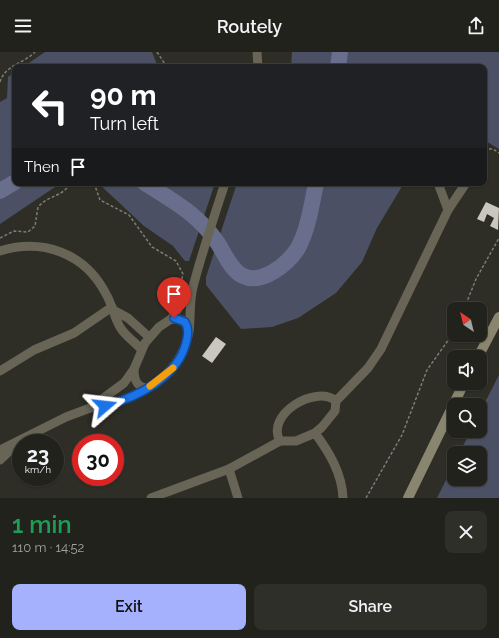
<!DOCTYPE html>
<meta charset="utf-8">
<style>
:root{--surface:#22221c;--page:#2e2f29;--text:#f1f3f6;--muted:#a2a4a3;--line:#3f3f3b;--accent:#a5b1fc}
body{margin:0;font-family:Raleway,sans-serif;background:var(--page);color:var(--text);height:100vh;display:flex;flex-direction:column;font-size:15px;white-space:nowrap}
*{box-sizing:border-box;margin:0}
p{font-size:13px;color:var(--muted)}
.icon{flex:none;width:22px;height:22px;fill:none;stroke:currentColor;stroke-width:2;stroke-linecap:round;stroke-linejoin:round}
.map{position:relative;height:446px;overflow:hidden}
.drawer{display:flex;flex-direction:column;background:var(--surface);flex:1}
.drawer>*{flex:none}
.guide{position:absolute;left:12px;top:12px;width:475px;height:122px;border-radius:8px;box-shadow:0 1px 3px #0004,0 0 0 1px var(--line);background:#202124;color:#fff;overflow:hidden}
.needle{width:26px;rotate:325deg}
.buttons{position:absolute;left:447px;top:250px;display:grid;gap:8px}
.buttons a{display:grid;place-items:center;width:40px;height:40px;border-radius:8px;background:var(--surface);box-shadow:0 1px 3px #0004,0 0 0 1px var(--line);font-size:20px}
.speed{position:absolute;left:12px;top:382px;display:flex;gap:8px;font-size:20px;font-weight:700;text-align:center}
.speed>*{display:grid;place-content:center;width:52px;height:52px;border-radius:50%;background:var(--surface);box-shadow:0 1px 3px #0004,0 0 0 1px var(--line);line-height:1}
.speed small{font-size:10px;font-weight:400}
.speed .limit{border:6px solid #d22;background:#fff;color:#111}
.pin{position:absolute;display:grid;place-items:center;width:34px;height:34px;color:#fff;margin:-41px -17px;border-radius:50% 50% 50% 0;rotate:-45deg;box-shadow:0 0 4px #0007}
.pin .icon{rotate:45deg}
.me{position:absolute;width:44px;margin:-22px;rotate:73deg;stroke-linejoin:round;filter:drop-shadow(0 0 3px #0008)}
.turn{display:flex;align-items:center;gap:14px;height:84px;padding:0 12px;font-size:18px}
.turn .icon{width:52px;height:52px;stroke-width:2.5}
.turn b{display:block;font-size:28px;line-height:34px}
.then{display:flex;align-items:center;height:38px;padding:0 12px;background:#0003;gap:8px;font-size:15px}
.round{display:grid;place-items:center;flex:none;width:42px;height:42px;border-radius:8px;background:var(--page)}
.head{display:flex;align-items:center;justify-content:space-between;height:68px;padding:0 12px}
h1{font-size:24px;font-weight:600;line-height:30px;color:#1e9e55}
.button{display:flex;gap:8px;margin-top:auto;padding:8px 12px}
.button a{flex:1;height:46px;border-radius:8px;background:var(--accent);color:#111;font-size:16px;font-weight:600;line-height:46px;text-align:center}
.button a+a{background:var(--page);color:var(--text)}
header{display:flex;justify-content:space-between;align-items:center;height:52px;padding:0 12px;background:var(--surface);font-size:18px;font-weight:600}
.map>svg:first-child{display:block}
.green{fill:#4c5065}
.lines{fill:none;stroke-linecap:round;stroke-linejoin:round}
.river{stroke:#686e8c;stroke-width:16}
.building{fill:#c9c7be}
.path{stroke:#7d7c76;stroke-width:1.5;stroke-dasharray:3 2;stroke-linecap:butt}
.minor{stroke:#686557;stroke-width:9}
.secondary{stroke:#89856e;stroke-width:10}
.route-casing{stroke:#114b97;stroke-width:10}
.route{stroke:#1a73e8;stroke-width:7}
.slow{stroke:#f59e0b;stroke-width:7}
</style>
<header><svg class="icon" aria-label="menu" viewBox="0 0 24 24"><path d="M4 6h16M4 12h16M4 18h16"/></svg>Routely<svg class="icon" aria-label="share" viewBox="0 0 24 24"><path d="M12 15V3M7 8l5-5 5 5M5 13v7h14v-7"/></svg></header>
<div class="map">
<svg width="499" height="446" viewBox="0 0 499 446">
<rect width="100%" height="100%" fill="#2e2d26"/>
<g class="green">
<path d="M 45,0 L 152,0 L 158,15 L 23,15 Z"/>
<path d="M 292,0 L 499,0 L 499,97 L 484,88 L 484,15 L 291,15 Z"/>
<path d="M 15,20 L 15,131 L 61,131 L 0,172 L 0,50 L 7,46 L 8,25 Z"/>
<path d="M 98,131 L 215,131 L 189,209 L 185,209 L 173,194 L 144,174 Z"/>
<path d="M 237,131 L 258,131 L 261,133 L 262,131 L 404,131 L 377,176 L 362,210 L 336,241 L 298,266 L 272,275 L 241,277 L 206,233 L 206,225 Z"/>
<path d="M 499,323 L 499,446 L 437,446 L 454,412 L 454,427 L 480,427 L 480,401 L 459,401 L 471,379 L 480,379 L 480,360 Z"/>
</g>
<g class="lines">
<g class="river">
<path d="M 338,15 L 340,0"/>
<path d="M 145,131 C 173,149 198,162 217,190 C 224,200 231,219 243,224 C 262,233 288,212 298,196 C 308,178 312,151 316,131"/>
<path d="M 0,139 L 15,130"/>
</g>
</g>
<g class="building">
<path d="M 486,150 L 499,156 L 498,178 L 490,174 L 494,166 L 487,162 L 484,170 L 477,167 Z"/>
<path d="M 216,285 L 226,292 L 212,311 L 202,304 Z"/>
</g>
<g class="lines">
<g class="path">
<path d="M 157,0 L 167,15"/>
<path d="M 0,30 C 5,13 23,12 35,0"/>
<path d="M 484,97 L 493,97 L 499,101"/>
<path d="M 94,131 L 100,148 L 129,163 L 152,195 L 176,209 L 183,222 L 179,238"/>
<path d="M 0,186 L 14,179 L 28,180 L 35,174 L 38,155 C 50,142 61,146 71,131"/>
<path d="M 464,257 L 476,227 L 499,186"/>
<path d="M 366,446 L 402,383 L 427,318 L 454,280"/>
</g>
<g class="minor">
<path d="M 257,0 L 258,15"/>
<path d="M 438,131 L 448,158 L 466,131"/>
<path d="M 0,199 C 43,186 85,201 106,242 C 112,252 114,265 120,275 C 125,284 135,290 141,297"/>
<path d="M 115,259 L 128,266 L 149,285"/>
<path d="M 171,267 L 182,268 L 187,274 L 188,280"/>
<path d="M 134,317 C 134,327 136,335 147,336"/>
<path d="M 0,319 L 34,298 L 74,281 L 112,255"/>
<path d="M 336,349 C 315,332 265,363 280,389 L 296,389 L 315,381 L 322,375 L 335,359 L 336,349 L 368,316 L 381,297 L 448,158"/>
<path d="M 90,356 C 133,350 180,327 189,280 C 191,266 189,250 193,235 C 202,200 214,165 225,131"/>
<path d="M 315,381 C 329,400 342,421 343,446"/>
<path d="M 0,398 L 66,365 L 90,356 L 124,331 L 134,317 L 145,291 L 159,275 L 171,267 L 192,237"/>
<path d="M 0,408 L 16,393"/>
<path d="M 229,417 L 238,446"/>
<path d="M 151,446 L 229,417 L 280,389"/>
</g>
<g class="secondary">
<path d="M 478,305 L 499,265"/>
<path d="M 408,446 L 464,331"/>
</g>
</g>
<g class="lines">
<g class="route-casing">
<path id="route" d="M 105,354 C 137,345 177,326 186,291 C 188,283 189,277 185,270 L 174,266"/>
</g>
<use href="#route" class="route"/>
<path class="slow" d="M 150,334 L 173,316"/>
</g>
</svg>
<div class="buttons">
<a><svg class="needle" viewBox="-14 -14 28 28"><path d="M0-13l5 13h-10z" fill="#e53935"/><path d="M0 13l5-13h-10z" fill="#a2a4a3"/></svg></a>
<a><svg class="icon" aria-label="sound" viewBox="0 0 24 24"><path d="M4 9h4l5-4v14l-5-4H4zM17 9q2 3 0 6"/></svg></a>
<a><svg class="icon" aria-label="search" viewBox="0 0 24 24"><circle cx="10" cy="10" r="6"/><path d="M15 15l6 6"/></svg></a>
<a><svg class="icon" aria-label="layers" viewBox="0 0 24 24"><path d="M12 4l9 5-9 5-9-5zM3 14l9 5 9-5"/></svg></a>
</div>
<div class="speed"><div>23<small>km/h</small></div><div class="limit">30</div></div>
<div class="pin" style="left:174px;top:266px;background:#d93025"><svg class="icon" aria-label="arrive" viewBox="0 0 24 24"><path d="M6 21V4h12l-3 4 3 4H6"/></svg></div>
<svg class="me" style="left:105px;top:354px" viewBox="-20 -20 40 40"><path d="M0-17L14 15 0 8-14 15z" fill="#1a73e8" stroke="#fff" stroke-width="4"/></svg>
<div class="guide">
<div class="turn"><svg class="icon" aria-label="left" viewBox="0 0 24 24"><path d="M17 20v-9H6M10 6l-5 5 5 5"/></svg><div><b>90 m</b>Turn left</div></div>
<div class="then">Then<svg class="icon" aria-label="arrive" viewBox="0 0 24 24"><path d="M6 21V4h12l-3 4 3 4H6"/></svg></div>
</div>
</div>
<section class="drawer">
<div class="head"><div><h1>1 min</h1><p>110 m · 14:52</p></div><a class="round"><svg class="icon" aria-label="close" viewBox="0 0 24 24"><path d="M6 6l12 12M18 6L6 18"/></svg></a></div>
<div class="button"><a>Exit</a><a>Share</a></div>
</section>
